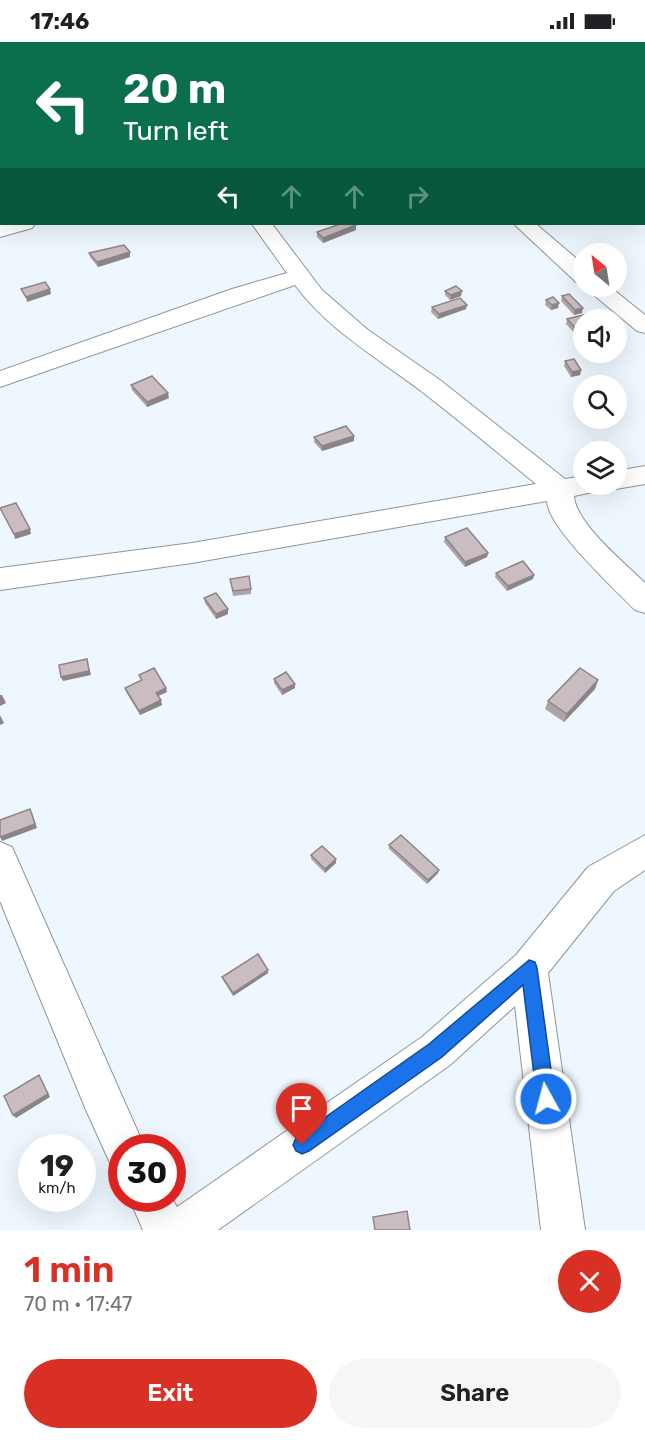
<!DOCTYPE html>
<meta charset="utf-8">
<style>
:root{--surface:#fff;--page:#f6f6f6;--text:#202124;--muted:#757577;--accent:#d93025}
body{margin:0;font-family:Rubik,sans-serif;background:var(--page);color:var(--text);height:100vh;display:flex;flex-direction:column;font-size:22px;white-space:nowrap}
*{box-sizing:border-box;margin:0}
p{font-size:20px;color:var(--muted)}
.icon{flex:none;width:33px;height:33px;fill:none;stroke:currentColor;stroke-width:2;stroke-linecap:round;stroke-linejoin:round}
.map{position:relative;height:1188px;overflow:hidden}
.drawer{display:flex;flex-direction:column;background:var(--surface);flex:1}
.drawer>*{flex:none}
.top-card{position:absolute;left:0px;top:0px;width:645px;height:183px;box-shadow:0 6px 24px #0002;background:#0b6e4f;color:#fff;overflow:hidden}
.needle{width:39px;rotate:330deg}
.tools{position:absolute;left:573px;top:201px;display:grid;gap:12px}
.tools a{display:grid;place-items:center;width:54px;height:54px;border-radius:50%;background:var(--surface);box-shadow:0 6px 24px #0002;font-size:30px}
.speed{position:absolute;left:18px;top:1092px;display:flex;gap:12px;font-size:30px;font-weight:700;text-align:center}
.speed>*{display:grid;place-content:center;width:78px;height:78px;border-radius:50%;background:var(--surface);box-shadow:0 6px 24px #0002;line-height:1}
.speed small{font-size:15px;font-weight:400}
.speed .limit{border:9px solid #d22;background:#fff;color:#111}
.pin{position:absolute;display:grid;place-items:center;width:51px;height:51px;color:#fff;margin:-62px -26px;border-radius:50% 50% 50% 0;rotate:-45deg;box-shadow:0 0 6px #0007}
.pin .icon{rotate:45deg}
.me{position:absolute;width:66px;margin:-33px;rotate:353deg;stroke-linejoin:round;filter:drop-shadow(0 0 4px #0008)}
.turn{display:flex;align-items:center;gap:21px;height:126px;padding:0 24px;font-size:27px}
.turn .icon{width:78px;height:78px;stroke-width:2.5}
.turn b{display:block;font-size:42px;line-height:51px}
.lanes{display:flex;align-items:center;height:57px;padding:0 24px;background:#0003;justify-content:center;gap:30px;direction:ltr}
.lanes .off{opacity:.35}
.round{display:grid;place-items:center;flex:none;width:63px;height:63px;border-radius:32px;background:var(--page)}
.overview{display:flex;align-items:center;justify-content:space-between;height:102px;padding:0 24px}
h1{font-size:36px;font-weight:600;line-height:45px;color:var(--accent)}
.primary-button{display:flex;gap:12px;margin-top:auto;padding:12px 24px}
.primary-button a{flex:1;height:69px;border-radius:36px;background:var(--accent);color:#fff;font-size:24px;font-weight:600;line-height:69px;text-align:center}
.primary-button a+a{background:var(--page);color:var(--text)}
.status{display:flex;justify-content:space-between;align-items:center;height:42px;padding:0 30px;background:var(--surface);direction:ltr}
.status svg{height:16px;fill:currentColor}
.map>svg:first-child{display:block}
.lines{fill:none;stroke-linecap:round;stroke-linejoin:round}
.minor-casing{stroke:#8c959d;stroke-width:2}
.minor{fill:#fff;fill-rule:evenodd}
.wall{fill:#aea3a6}
.shaded-wall{fill:#8d8487}
.building{fill:#cabdc1;stroke:#8d8487;stroke-width:1.5}
.route{fill:#1a73e8;stroke:#114b97;stroke-width:1.5}
</style>
<div class="status"><b>17:46</b><svg viewBox="0 0 49 12"><path d="M0 12V9h3v3zM5 12V6h3v6zM10 12V3h3v9zM15 12V0h3v12zM26 1h20v11H26zM47 4h2v5h-2z"/></svg></div>
<div class="map">
<svg width="645" height="1188" viewBox="0 0 645 1188">
<rect width="100%" height="100%" fill="#eff7fe"/>
<g class="lines">
<g class="minor-casing">
<g id="minor">
<path d="M 139,0 L 161,0 L 162,2 L 140,2 Z"/>
<path d="M 391,0 L 411,0 L 412,2 L 392,2 Z"/>
<path d="M 502,0 L 520,0 L 501,2 Z"/>
<path d="M 608,0 L 626,0 L 627,2 L 609,2 Z"/>
<rect x="644" y="9" width="1" height="11"/>
<path d="M 0,71 L 2,71 L 0,83 Z"/>
<path d="M 644,117 L 645,117 L 645,130 L 644,129 Z"/>
<path d="M 0,182 L 35,182 L 32,186 L 0,195 Z"/>
<path d="M 252,182 L 272,182 L 322,248 L 368,288 L 440,338 L 565,437 L 584,434 L 584,442 L 602,442 L 598,449 L 574,454 C 576,482 625,521 645,541 L 645,571 L 635,568 C 614,546 548,486 547,459 L 192,521 L 0,548 L 0,526 L 192,501 L 536,442 C 498,411 460,379 421,349 C 378,316 327,287 295,243 L 0,345 L 0,329 L 232,247 L 287,231 Z"/>
<path d="M 514,182 L 536,182 L 584,223 L 584,241 L 576,240 Z"/>
<path d="M 583,244 L 609,244 L 645,273 L 645,291 L 637,289 Z"/>
<path d="M 645,424 L 645,442 L 616,447 L 605,442 L 616,442 L 616,429 Z"/>
<path d="M 645,793 L 645,828 L 614,849 L 548,931 L 585,1188 L 541,1188 L 515,964 L 450,1023 L 218,1188 L 143,1188 L 129,1156 L 172,1156 L 177,1165 L 422,995 L 516,913 L 588,825 Z"/>
<path d="M 0,800 L 12,805 L 145,1106 L 122,1106 L 122,1125 L 110,1121 L 86,1068 L 0,859 Z"/>
</g>
</g>
<use href="#minor" class="minor"/>
</g>
<g class="wall">
<path d="M 356,188 L 323,201 L 317,195 L 317,190 Z"/>
<path d="M 89,211 L 130,215 L 98,225 L 90,215 Z"/>
<path d="M 445,249 L 461,254 L 450,258 L 445,253 Z"/>
<path d="M 562,254 L 582,271 L 574,273 L 561,259 Z"/>
<path d="M 546,258 L 558,266 L 551,268 L 545,263 Z"/>
<path d="M 467,263 L 466,267 L 438,277 L 431,270 L 432,265 Z"/>
<path d="M 567,277 L 584,278 L 584,294 L 578,295 L 566,282 Z"/>
<path d="M 565,319 L 581,328 L 580,333 L 571,335 L 564,324 Z"/>
<path d="M 131,343 L 169,356 L 147,365 L 132,348 Z"/>
<path d="M 354,394 L 354,399 L 322,409 L 314,400 L 314,395 Z"/>
<path d="M 445,495 L 488,511 L 487,515 L 465,525 L 444,500 Z"/>
<path d="M 496,531 L 534,533 L 533,537 L 507,549 L 495,535 Z"/>
<path d="M 230,537 L 251,547 L 251,552 L 233,554 Z"/>
<path d="M 204,556 L 228,567 L 228,572 L 216,577 L 205,561 Z"/>
<path d="M 139,633 L 167,650 L 158,654 L 162,663 L 140,673 L 126,650 L 125,646 L 141,638 Z"/>
<path d="M 274,637 L 295,646 L 282,653 L 274,641 Z"/>
<path d="M 598,638 L 595,647 L 564,680 L 545,667 L 548,659 Z"/>
<path d="M 389,803 L 438,831 L 427,842 L 389,807 Z"/>
<path d="M 311,813 L 336,817 L 336,821 L 325,831 L 311,817 Z"/>
<path d="M 268,928 L 268,931 L 233,954 L 223,938 L 222,935 Z"/>
</g>
<g class="shaded-wall">
<path d="M 356,183 L 356,188 L 323,201 L 323,196 Z"/>
<path d="M 130,210 L 130,215 L 98,225 L 97,220 Z"/>
<path d="M 50,247 L 51,252 L 27,260 L 26,255 Z"/>
<path d="M 462,249 L 461,254 L 450,258 L 451,253 Z"/>
<path d="M 559,261 L 558,266 L 551,268 L 552,263 Z"/>
<path d="M 467,263 L 466,267 L 438,277 L 439,272 Z"/>
<path d="M 583,266 L 582,271 L 574,273 L 575,268 Z"/>
<path d="M 584,289 L 584,294 L 578,295 L 579,290 Z"/>
<path d="M 581,328 L 580,333 L 571,335 L 572,330 Z"/>
<path d="M 168,351 L 169,356 L 147,365 L 147,360 Z"/>
<path d="M 354,394 L 354,399 L 322,409 L 322,404 Z"/>
<path d="M 30,487 L 31,492 L 15,497 L 14,492 Z"/>
<path d="M 488,511 L 487,515 L 465,525 L 465,520 Z"/>
<path d="M 534,533 L 533,537 L 507,549 L 508,544 Z"/>
<path d="M 228,567 L 228,572 L 216,577 L 216,572 Z"/>
<path d="M 87,617 L 91,633 L 63,639 L 61,635 Z"/>
<path d="M 598,638 L 595,647 L 564,680 L 567,672 Z"/>
<path d="M 295,642 L 295,646 L 282,653 L 282,648 Z"/>
<path d="M 166,646 L 167,650 L 156,655 L 156,651 Z"/>
<path d="M 0,653 L 2,653 L 6,661 L 0,664 Z"/>
<path d="M 161,658 L 162,663 L 140,673 L 139,669 Z"/>
<path d="M 0,673 L 4,681 L 0,683 Z"/>
<path d="M 32,771 L 37,786 L 2,799 L 0,795 Z"/>
<path d="M 336,817 L 336,821 L 325,831 L 325,827 Z"/>
<path d="M 439,828 L 438,831 L 427,842 L 428,838 Z"/>
<path d="M 268,928 L 268,931 L 233,954 L 233,951 Z"/>
<path d="M 39,1033 L 50,1055 L 16,1076 L 13,1073 Z"/>
</g>
<g class="building">
<path d="M 340,182 L 354,182 L 356,183 L 323,196 L 317,190 Z"/>
<path d="M 124,203 L 130,210 L 97,220 L 89,211 Z"/>
<path d="M 45,240 L 50,247 L 26,255 L 21,247 Z"/>
<path d="M 456,244 L 462,249 L 451,253 L 445,249 Z"/>
<path d="M 569,252 L 583,266 L 575,268 L 562,254 Z"/>
<path d="M 553,255 L 559,261 L 552,263 L 546,258 Z"/>
<path d="M 460,256 L 467,263 L 439,272 L 432,265 Z"/>
<path d="M 591,271 L 598,278 L 584,278 L 584,289 L 579,290 L 567,277 Z"/>
<path d="M 574,317 L 581,328 L 572,330 L 565,319 Z"/>
<path d="M 152,334 L 168,351 L 147,360 L 131,343 Z"/>
<path d="M 346,384 L 354,394 L 322,404 L 314,395 Z"/>
<path d="M 16,461 L 30,487 L 14,492 L 0,466 Z"/>
<path d="M 467,486 L 488,511 L 465,520 L 445,495 Z"/>
<path d="M 523,519 L 534,533 L 508,544 L 496,531 Z"/>
<path d="M 249,534 L 251,547 L 233,549 L 230,537 Z"/>
<path d="M 216,551 L 228,567 L 216,572 L 204,556 Z"/>
<path d="M 87,617 L 89,629 L 61,635 L 59,623 Z"/>
<path d="M 154,626 L 166,646 L 156,651 L 161,658 L 139,669 L 125,646 L 142,638 L 139,633 Z"/>
<path d="M 580,626 L 598,638 L 567,672 L 548,659 Z"/>
<path d="M 286,630 L 295,642 L 282,648 L 274,637 Z"/>
<path d="M 30,767 L 35,782 L 0,795 L 0,778 Z"/>
<path d="M 401,793 L 439,828 L 428,838 L 389,803 Z"/>
<path d="M 322,804 L 336,817 L 325,827 L 311,813 Z"/>
<path d="M 258,912 L 268,928 L 233,951 L 222,935 Z"/>
<path d="M 39,1033 L 48,1052 L 13,1073 L 4,1054 Z"/>
<path d="M 407,1169 L 410,1188 L 375,1188 L 373,1175 Z"/>
</g>
<path class="route" d="M 529,918 L 535,920 L 537,926 L 555,1057 L 552,1064 L 546,1066 L 540,1064 L 537,1057 L 523,943 L 442,1015 L 309,1109 L 302,1112 L 296,1109 L 293,1103 L 296,1096 L 429,1002 Z"/>
</svg>
<div class="tools">
<a><svg class="needle" viewBox="-14 -14 28 28"><path d="M0-13l5 13h-10z" fill="#e53935"/><path d="M0 13l5-13h-10z" fill="#757577"/></svg></a>
<a><svg class="icon" aria-label="sound" viewBox="0 0 24 24"><path d="M4 9h4l5-4v14l-5-4H4zM17 9q2 3 0 6"/></svg></a>
<a><svg class="icon" aria-label="search" viewBox="0 0 24 24"><circle cx="10" cy="10" r="6"/><path d="M15 15l6 6"/></svg></a>
<a><svg class="icon" aria-label="layers" viewBox="0 0 24 24"><path d="M12 4l9 5-9 5-9-5zM3 14l9 5 9-5"/></svg></a>
</div>
<div class="speed"><div>19<small>km/h</small></div><div class="limit">30</div></div>
<div class="pin" style="left:302px;top:1103px;background:#d93025"><svg class="icon" aria-label="arrive" viewBox="0 0 24 24"><path d="M6 21V4h12l-3 4 3 4H6"/></svg></div>
<svg class="me" style="left:546px;top:1057px" viewBox="-20 -20 40 40"><circle r="17" fill="#1a73e8" stroke="#fff" stroke-width="3"/><path d="M0-11L8 9 0 5-8 9z" fill="#fff"/></svg>
<div class="top-card">
<div class="turn"><svg class="icon" aria-label="left" viewBox="0 0 24 24"><path d="M17 20v-9H6M10 6l-5 5 5 5"/></svg><div><b>20 m</b>Turn left</div></div>
<div class="lanes"><svg class="icon" aria-label="left" viewBox="0 0 24 24"><path d="M17 20v-9H6M10 6l-5 5 5 5"/></svg><svg class="icon off" aria-label="ahead" viewBox="0 0 24 24"><path d="M12 20V5M6 11l6-6 6 6"/></svg><svg class="icon off" aria-label="ahead" viewBox="0 0 24 24"><path d="M12 20V5M6 11l6-6 6 6"/></svg><svg class="icon off" aria-label="right" viewBox="0 0 24 24"><path d="M7 20v-9h11M14 6l5 5-5 5"/></svg></div>
</div>
</div>
<section class="drawer">
<div class="overview"><div><h1>1 min</h1><p>70 m · 17:47</p></div><a class="round" style="background:#d93025;color:#fff"><svg class="icon" aria-label="close" viewBox="0 0 24 24"><path d="M6 6l12 12M18 6L6 18"/></svg></a></div>
<div class="primary-button"><a>Exit</a><a>Share</a></div>
</section>
